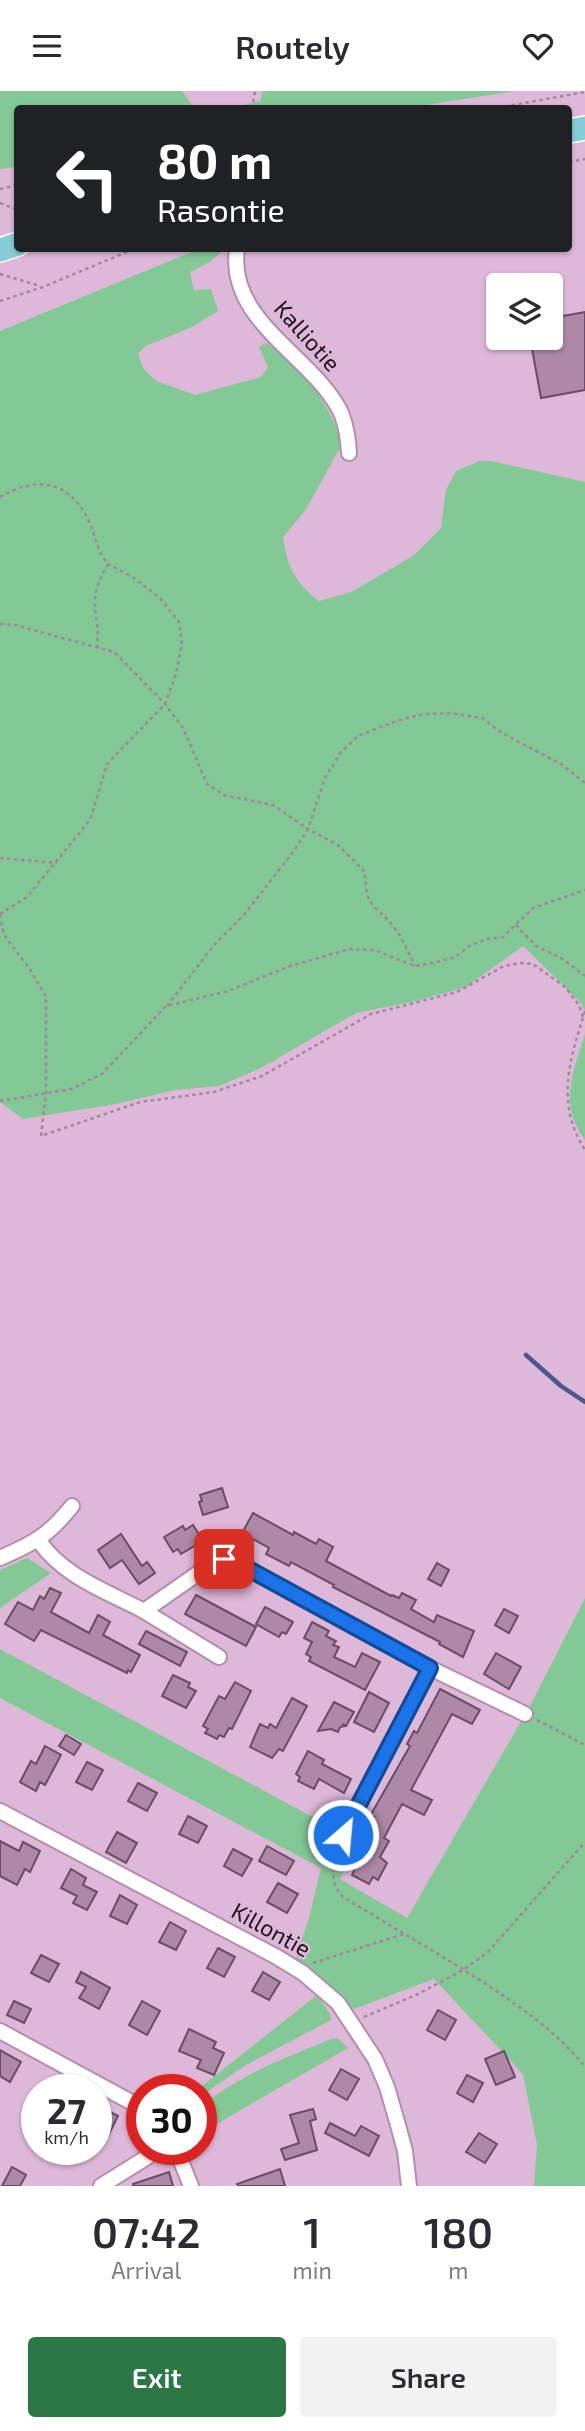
<!DOCTYPE html>
<style>
:root{--surface:#fff;--page:#f2f2f3;--text:#2b2b33;--muted:#7c7c81;--accent:#2b7745}
body{margin:0;font-family:"Exo 2",sans-serif;background:var(--page);color:var(--text);height:100vh;display:flex;flex-direction:column;font-size:26px;white-space:nowrap}
*{box-sizing:border-box;margin:0}
p{font-size:23px;color:var(--muted)}
.icon{flex:none;width:38px;height:38px;fill:none;stroke:currentColor;stroke-width:2;stroke-linecap:round;stroke-linejoin:round}
.map{position:relative;height:2095px;overflow:hidden}
.drawer{display:flex;flex-direction:column;background:var(--surface);flex:1}
.drawer>*{flex:none}
.hud{position:absolute;left:14px;top:14px;width:558px;height:147px;border-radius:7px;box-shadow:0 2px 5px #0004;background:#202124;color:#fff;overflow:hidden}
.buttons{position:absolute;left:486px;top:182px;display:grid;gap:14px}
.buttons a{display:grid;place-items:center;width:77px;height:77px;border-radius:7px;background:var(--surface);box-shadow:0 2px 5px #0004;font-size:35px}
.speed{position:absolute;left:21px;top:1983px;display:flex;gap:14px;font-size:35px;font-weight:700;text-align:center}
.speed>*{display:grid;place-content:center;width:91px;height:91px;border-radius:50%;background:var(--surface);box-shadow:0 2px 5px #0004;line-height:1}
.speed small{font-size:18px;font-weight:400}
.speed .limit{border:10px solid #d22;background:#fff;color:#111}
.pin{position:absolute;display:grid;place-items:center;width:60px;height:60px;color:#fff;margin:-30px;border-radius:14px;box-shadow:0 4px 10px #0006}
.me{position:absolute;width:77px;margin:-38px;rotate:27deg;stroke-linejoin:round;filter:drop-shadow(0 0 5px #0008)}
.turn{display:flex;align-items:center;gap:24px;height:147px;padding:0 28px;font-size:32px}
.turn .icon{width:91px;height:91px;stroke-width:2.5}
.turn b{display:block;font-size:49px;line-height:60px}
.eta{display:flex;justify-content:space-evenly;align-items:center;height:119px;text-align:center}
.eta b{font-size:42px;font-weight:600;line-height:49px}
.primary-button{display:flex;gap:14px;margin-top:auto;padding:14px 28px}
.primary-button a{flex:1;height:80px;border-radius:7px;background:var(--accent);color:#fff;font-size:28px;font-weight:600;line-height:80px;text-align:center}
.primary-button a+a{background:var(--page);color:var(--text)}
header{display:flex;justify-content:space-between;align-items:center;height:91px;padding:0 28px;background:var(--surface);font-size:32px;font-weight:600}
.map>svg:first-child{display:block}
.green{fill:#83c996}
.lines{fill:none;stroke-linecap:round;stroke-linejoin:round}
.stream{stroke:#4c5690;stroke-width:4.5}
.building{fill:#ad88a7;stroke:#6c4b67;stroke-width:2}
.minor-casing{stroke:#b38ead;stroke-width:18}
.primary-casing{stroke:#fff;stroke-width:26}
.path{stroke:#a4859f;stroke-width:2.5;stroke-dasharray:3.5 3.5;stroke-linecap:butt}
.minor{stroke:#fff;stroke-width:14}
.primary{stroke:#86cdd9;stroke-width:23}
.route-casing{stroke:#114b97;stroke-width:18}
.route{stroke:#1a73e8;stroke-width:12}
.labels{text-anchor:middle;stroke-width:5;stroke-linejoin:round;paint-order:stroke}
.street-label{font-size:23px;fill:#1f121d;stroke:#deb8d8}
</style>
<header><svg class="icon" aria-label="menu" viewBox="0 0 24 24"><path d="M4 6h16M4 12h16M4 18h16"/></svg>Routely<svg class="icon" aria-label="heart" viewBox="0 0 24 24"><path d="M12 20l-8-8c-3-5 5-10 8-4 3-6 11-1 8 4z"/></svg></header>
<div class="map">
<svg width="585" height="2095" viewBox="0 0 585 2095">
<rect width="100%" height="100%" fill="#deb8d8"/>
<g class="green">
<path d="M 0,0 L 182,0 L 194,17 L 18,18 L 17,76 L 0,78 Z"/>
<path d="M 263,0 L 515,0 L 407,17 L 231,17 L 260,10 Z"/>
<path d="M 199,158 L 216,158 L 221,161 L 210,171 L 190,181 L 194,199 L 211,198 L 218,220 L 192,236 L 146,255 L 138,262 L 143,277 L 156,290 L 195,304 L 261,286 L 268,276 L 259,256 L 266,252 C 301,273 331,314 342,353 L 305,420 L 283,446 C 287,476 295,491 319,510 L 351,501 L 413,465 L 441,437 L 446,399 L 456,380 L 480,370 L 491,370 L 585,391 L 585,920 L 581,912 L 523,855 L 466,896 L 416,910 L 356,922 L 261,977 L 219,995 L 175,999 L 116,1013 L 23,1028 L 0,1011 L 0,240 Z"/>
<path d="M 585,943 L 585,1049 C 558,1013 573,981 585,943 Z"/>
<path d="M 27,1467 L 51,1482 L 0,1517 L 0,1479 Z"/>
<path d="M 585,1507 L 585,2095 L 534,2095 L 537,2054 L 523,1983 L 434,1888 L 354,1918 L 295,1868 L 309,1827 L 321,1777 L 0,1607 L 0,1558 L 324,1732 L 325,1748 L 347,1772 L 340,1788 L 407,1827 L 530,1615 Z"/>
<path d="M 317,1904 L 330,1923 L 331,1929 L 246,1974 L 201,2005 L 201,1998 L 198,1998 Z"/>
<path d="M 334,1947 L 339,1948 L 348,1957 L 201,2042 L 201,2016 C 240,1983 287,1966 334,1947 Z"/>
</g>
<g class="lines">
<path class="stream" d="M 526,1264 L 561,1295 L 585,1311"/>
</g>
<g class="building">
<path d="M 585,221 L 585,299 L 541,307 L 530,247 L 551,247 L 551,227 Z"/>
<path d="M 222,1397 L 228,1416 L 203,1424 L 199,1411 L 202,1410 L 200,1404 Z"/>
<path d="M 253,1422 L 293,1444 L 294,1441 L 316,1453 L 319,1448 L 333,1456 L 326,1470 L 391,1505 L 392,1504 L 399,1507 L 402,1502 L 416,1509 L 411,1518 L 434,1531 L 437,1524 L 474,1540 L 463,1566 L 439,1553 L 440,1551 L 333,1496 L 334,1494 L 291,1471 L 289,1475 L 266,1463 L 269,1457 L 242,1442 Z"/>
<path d="M 193,1434 L 203,1450 L 181,1463 L 178,1458 L 173,1461 L 164,1446 L 183,1435 L 185,1439 Z"/>
<path d="M 121,1443 L 142,1475 L 147,1471 L 155,1482 L 139,1493 L 122,1469 L 110,1477 L 98,1459 Z"/>
<path d="M 437,1472 L 449,1479 L 441,1495 L 428,1488 Z"/>
<path d="M 50,1497 L 61,1502 L 51,1521 L 89,1542 L 98,1524 L 110,1531 L 103,1544 L 140,1564 L 131,1581 L 128,1579 L 127,1582 L 41,1539 L 34,1550 L 5,1533 L 18,1511 L 33,1519 L 40,1505 L 44,1508 Z"/>
<path d="M 196,1504 L 256,1536 L 246,1555 L 185,1523 Z"/>
<path d="M 265,1516 L 293,1531 L 286,1543 L 282,1541 L 279,1546 L 256,1533 Z"/>
<path d="M 504,1518 L 518,1525 L 509,1542 L 495,1534 Z"/>
<path d="M 312,1531 L 329,1540 L 326,1545 L 336,1550 L 333,1554 L 339,1556 L 334,1566 L 355,1576 L 362,1562 L 380,1571 L 365,1599 L 309,1570 L 311,1566 L 306,1563 L 312,1551 L 304,1547 Z"/>
<path d="M 146,1540 L 187,1561 L 180,1575 L 139,1553 Z"/>
<path d="M 496,1562 L 521,1576 L 509,1598 L 484,1583 Z"/>
<path d="M 173,1584 L 190,1592 L 188,1596 L 196,1600 L 186,1617 L 162,1605 Z"/>
<path d="M 235,1591 L 251,1600 L 232,1638 L 229,1637 L 224,1646 L 219,1644 L 217,1648 L 205,1642 L 208,1638 L 203,1635 L 219,1605 L 225,1608 Z"/>
<path d="M 440,1598 L 480,1619 L 472,1633 L 452,1623 L 411,1699 L 432,1709 L 424,1724 L 402,1713 L 384,1747 L 389,1750 L 380,1766 L 387,1772 L 378,1789 L 373,1786 L 369,1793 L 352,1784 L 368,1748 L 364,1745 L 374,1726 L 370,1725 L 410,1655 L 407,1653 L 414,1640 L 417,1642 Z"/>
<path d="M 369,1601 L 389,1612 L 374,1641 L 354,1631 Z"/>
<path d="M 292,1607 L 307,1615 L 283,1660 L 279,1658 L 272,1667 L 250,1656 L 260,1633 L 268,1637 L 270,1633 L 276,1637 Z"/>
<path d="M 334,1611 L 354,1621 L 346,1635 L 342,1633 L 345,1635 L 340,1636 L 338,1641 L 331,1638 L 318,1640 Z"/>
<path d="M 66,1644 L 81,1653 L 74,1664 L 59,1655 Z"/>
<path d="M 45,1655 L 61,1664 L 45,1694 L 40,1691 L 36,1700 L 20,1691 L 31,1670 L 36,1673 Z"/>
<path d="M 308,1660 L 324,1669 L 322,1673 L 351,1688 L 344,1702 L 319,1688 L 314,1698 L 298,1690 L 300,1686 L 296,1683 Z"/>
<path d="M 87,1671 L 103,1679 L 92,1699 L 76,1691 Z"/>
<path d="M 138,1692 L 157,1702 L 147,1720 L 128,1710 Z"/>
<path d="M 188,1725 L 207,1735 L 198,1752 L 179,1743 Z"/>
<path d="M 117,1741 L 137,1752 L 126,1772 L 106,1761 Z"/>
<path d="M 0,1750 L 19,1760 L 23,1751 L 40,1760 L 30,1781 L 25,1778 L 17,1794 L 0,1785 Z"/>
<path d="M 267,1755 L 294,1770 L 286,1784 L 259,1770 Z"/>
<path d="M 233,1758 L 252,1768 L 242,1785 L 224,1775 Z"/>
<path d="M 71,1778 L 86,1787 L 83,1794 L 97,1801 L 87,1819 L 73,1812 L 77,1805 L 61,1797 Z"/>
<path d="M 278,1792 L 298,1803 L 287,1822 L 267,1811 Z"/>
<path d="M 120,1804 L 137,1814 L 127,1833 L 110,1825 Z"/>
<path d="M 170,1831 L 186,1840 L 176,1859 L 159,1851 Z"/>
<path d="M 218,1857 L 235,1866 L 224,1886 L 207,1877 Z"/>
<path d="M 41,1864 L 59,1873 L 49,1891 L 31,1882 Z"/>
<path d="M 81,1881 L 110,1897 L 99,1918 L 79,1907 L 86,1896 L 76,1891 Z"/>
<path d="M 263,1881 L 280,1891 L 269,1909 L 252,1900 Z"/>
<path d="M 14,1910 L 31,1918 L 24,1932 L 7,1924 Z"/>
<path d="M 142,1910 L 160,1920 L 147,1944 L 129,1934 Z"/>
<path d="M 438,1919 L 456,1929 L 445,1949 L 427,1939 Z"/>
<path d="M 189,1938 L 216,1951 L 213,1957 L 224,1962 L 214,1984 L 197,1977 L 201,1969 L 179,1960 Z"/>
<path d="M 0,1959 L 21,1971 L 10,1991 L 0,1985 Z"/>
<path d="M 504,1960 L 515,1986 L 496,1994 L 485,1968 Z"/>
<path d="M 341,1978 L 359,1988 L 347,2009 L 329,1999 Z"/>
<path d="M 467,1984 L 483,1992 L 473,2011 L 457,2002 Z"/>
<path d="M 101,2016 L 118,2025 L 108,2045 L 96,2039 L 96,2024 Z"/>
<path d="M 313,2018 L 316,2028 L 310,2030 L 317,2059 L 285,2069 L 281,2058 L 299,2052 L 290,2024 Z"/>
<path d="M 330,2032 L 355,2045 L 361,2035 L 379,2045 L 369,2065 L 325,2042 Z"/>
<path d="M 479,2042 L 497,2053 L 485,2072 L 466,2061 Z"/>
<path d="M 12,2076 L 26,2084 L 20,2095 L 2,2095 Z"/>
<path d="M 280,2078 L 285,2095 L 238,2095 L 237,2093 Z"/>
<path d="M 169,2081 L 173,2095 L 133,2095 L 133,2093 Z"/>
</g>
<g class="lines">
<g class="minor-casing">
<g id="minor">
<path d="M 237,158 C 227,228 307,262 338,316 C 346,330 348,346 349,362"/>
<path d="M 39,1450 C 64,1486 106,1500 144,1520 L 213,1472 L 224,1468 L 234,1470 L 430,1577 L 343,1743"/>
<path d="M 0,1467 C 34,1452 48,1445 72,1415"/>
<path d="M 144,1520 L 219,1566"/>
<path d="M 430,1577 L 525,1623"/>
<path d="M 0,1720 L 277,1866 L 303,1882 L 338,1912 L 375,1968 L 387,1996 L 398,2034 L 405,2060 L 409,2095"/>
<path d="M 0,1940 L 142,2017"/>
<path d="M 176,2058 L 191,2095"/>
<path d="M 101,2095 L 160,2058"/>
</g>
</g>
<g class="primary-casing">
<g id="primary">
<path d="M 569,40 L 585,37"/>
<path d="M 0,159 L 18,153"/>
</g>
</g>
<g class="path">
<path d="M 252,18 L 255,0"/>
<path d="M 491,18 L 585,1"/>
<path d="M 569,71 L 585,68"/>
<path d="M 0,98 L 18,94"/>
<path d="M 0,112 L 18,119"/>
<path d="M 0,183 L 40,195"/>
<path d="M 0,210 L 43,196 L 134,158"/>
<path d="M 0,406 C 36,385 68,389 88,428 C 96,444 96,459 108,473 C 94,498 93,506 97,534 C 99,542 96,549 98,557"/>
<path d="M 0,533 L 15,534 L 114,561 L 165,613 L 183,637 L 207,693 L 224,704 L 273,714 L 308,738 L 338,754 L 365,781 C 365,821 378,813 396,839 C 404,850 409,863 415,875"/>
<path d="M 0,767 L 57,772"/>
<path d="M 0,823 L 27,806 L 90,729 L 107,673 L 165,613 L 176,583 L 182,553 L 179,531 L 160,507 L 131,485 L 108,473"/>
<path d="M 0,824 L 4,844 L 29,877 L 46,906 L 46,1002 L 41,1045 L 140,1011 L 214,1001 L 262,985 L 371,923 L 457,901 L 504,875 L 521,872 L 533,873 L 565,896 L 579,914 L 583,926"/>
<path d="M 516,834 L 536,855 L 561,867 L 585,885"/>
<path d="M 167,915 L 214,854 L 244,824 L 293,761 L 308,738 L 325,687 L 341,661 L 358,645 L 396,630 L 424,623 L 450,622 L 482,627 L 502,642 L 561,673 L 585,692"/>
<path d="M 585,920 C 570,968 555,1012 585,1059"/>
<path d="M 0,1010 L 71,998 L 102,983 L 166,915 L 228,900 L 290,875 L 349,858 L 374,859 L 415,875 L 437,871 L 455,866 L 471,854 L 487,848 L 503,846 L 533,817 L 585,799"/>
<path d="M 537,1629 L 585,1654"/>
<path d="M 339,1757 C 334,1775 328,1791 343,1806 C 391,1835 439,1863 486,1893 C 523,1918 557,1941 585,1976"/>
<path d="M 313,1872 L 404,1843"/>
<path d="M 364,1926 L 416,1904 L 463,1879 L 488,1861 L 585,1751"/>
</g>
<use href="#minor" class="minor"/>
<use href="#primary" class="primary"/>
</g>
<g class="lines">
<g class="route-casing">
<path id="route" d="M 224,1468 L 234,1470 L 430,1577 L 343,1744"/>
</g>
<use href="#route" class="route"/>
</g>
<g class="labels">
<g class="street-label">
<text transform="translate(307 245) rotate(48)" y="8">Kalliotie</text>
<text transform="translate(271 1839) rotate(29)" y="8">Killontie</text>
</g>
</g>
</svg>
<div class="buttons">
<a><svg class="icon" aria-label="layers" viewBox="0 0 24 24"><path d="M12 4l9 5-9 5-9-5zM3 14l9 5 9-5"/></svg></a>
</div>
<div class="speed"><div>27<small>km/h</small></div><div class="limit">30</div></div>
<div class="pin" style="left:224px;top:1468px;background:#d93025"><svg class="icon" aria-label="arrive" viewBox="0 0 24 24"><path d="M6 21V4h12l-3 4 3 4H6"/></svg></div>
<svg class="me" style="left:343px;top:1744px" viewBox="-20 -20 40 40"><circle r="17" fill="#1a73e8" stroke="#fff" stroke-width="3"/><path d="M0-11L8 9 0 5-8 9z" fill="#fff"/></svg>
<div class="hud">
<div class="turn"><svg class="icon" aria-label="left" viewBox="0 0 24 24"><path d="M17 20v-9H6M10 6l-5 5 5 5"/></svg><div><b>80 m</b>Rasontie</div></div>
</div>
</div>
<section class="drawer">
<div class="eta">
<div><b>07:42</b><p>Arrival</p></div>
<div><b>1</b><p>min</p></div>
<div><b>180</b><p>m</p></div>
</div>
<div class="primary-button"><a>Exit</a><a>Share</a></div>
</section>
